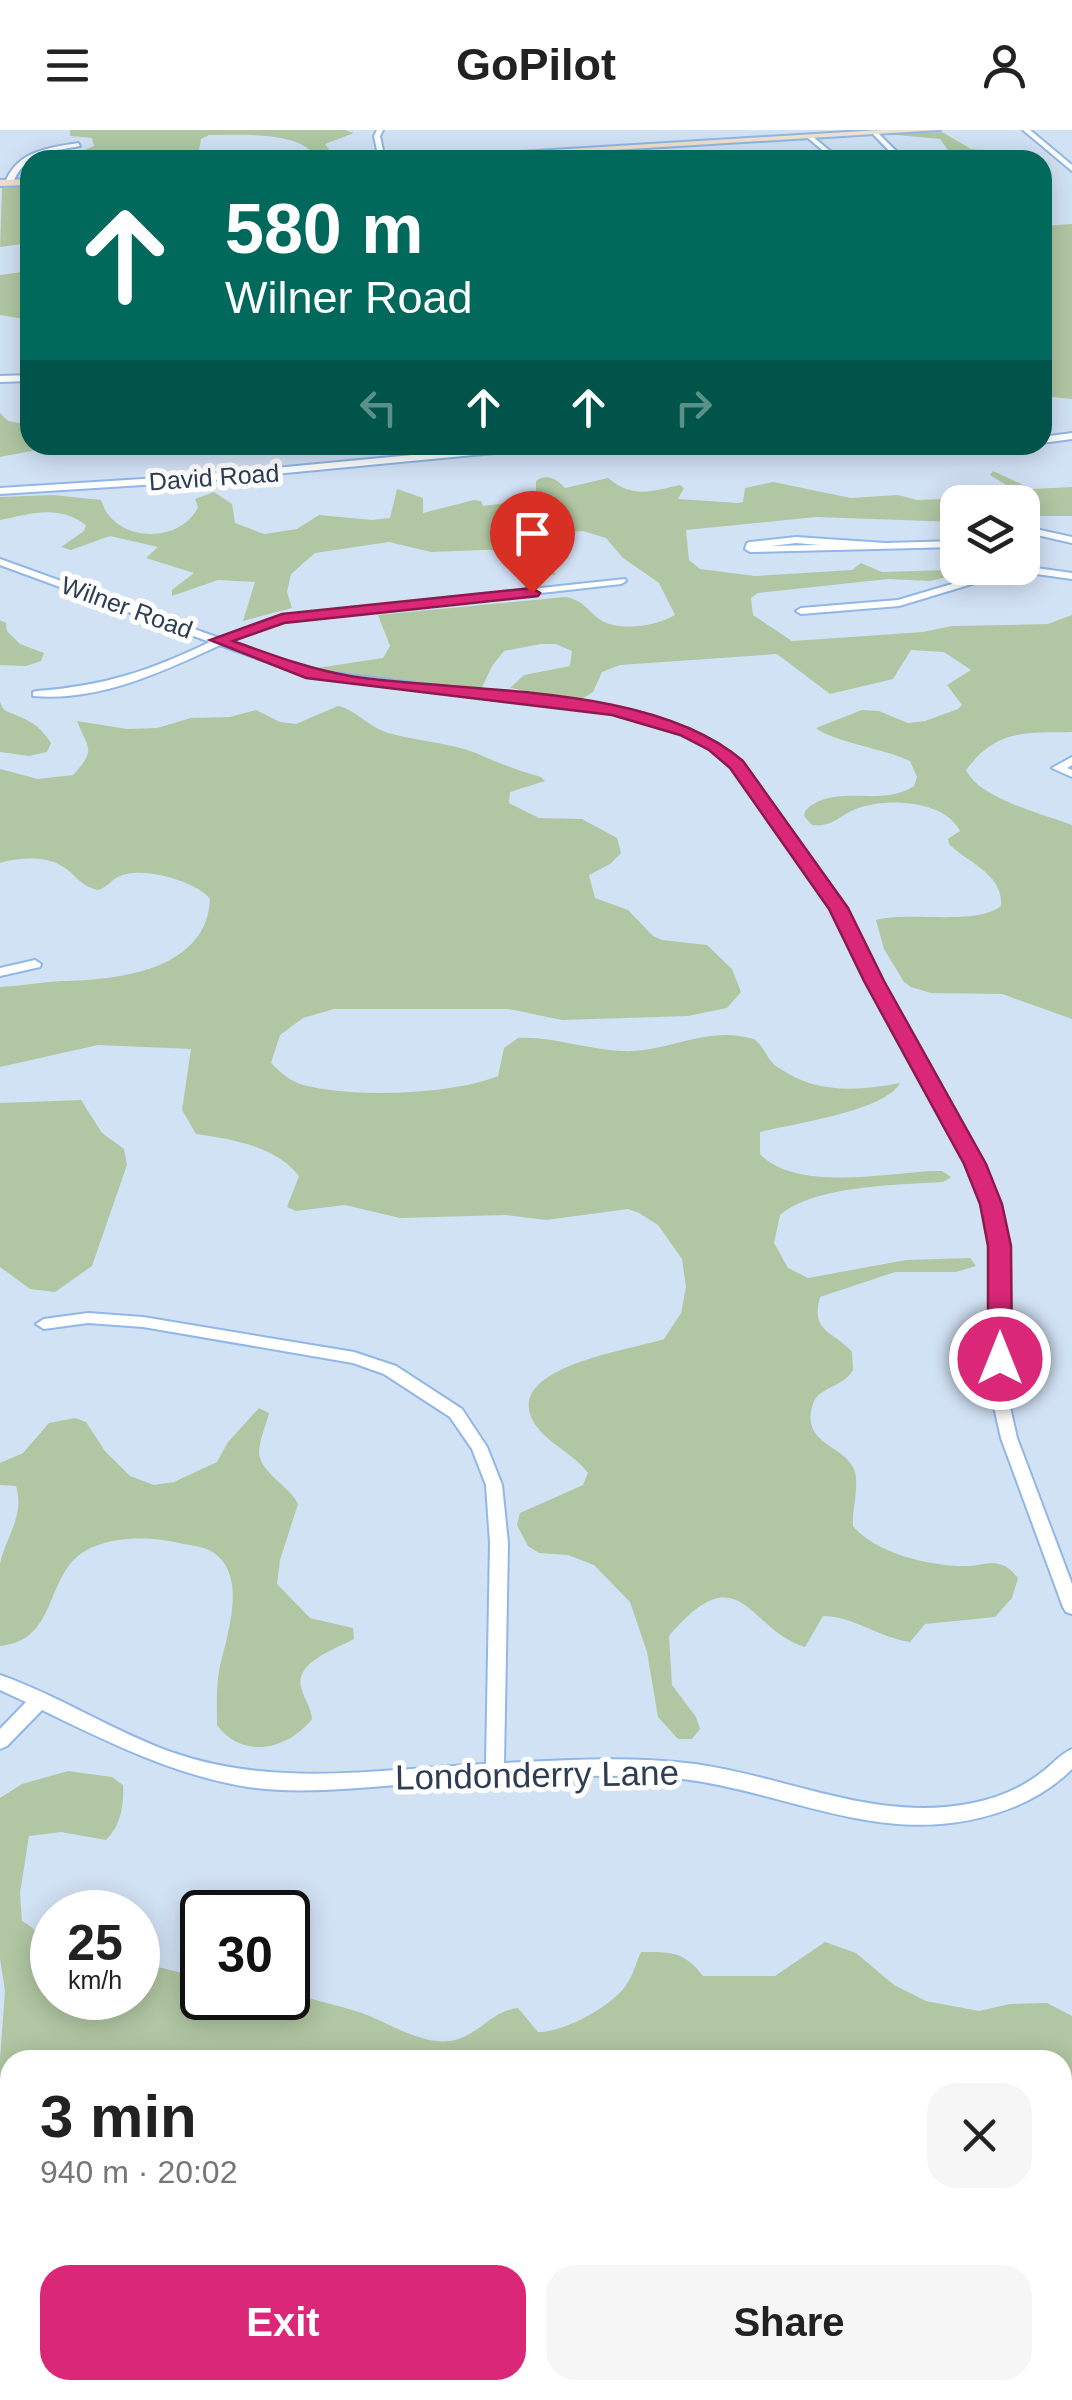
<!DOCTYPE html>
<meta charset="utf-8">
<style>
:root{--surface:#fff;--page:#f6f6f6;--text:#222;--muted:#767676;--accent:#db2777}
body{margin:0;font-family:Arial,sans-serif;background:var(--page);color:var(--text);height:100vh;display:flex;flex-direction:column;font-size:38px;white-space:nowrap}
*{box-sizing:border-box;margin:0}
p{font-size:32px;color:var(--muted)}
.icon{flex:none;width:55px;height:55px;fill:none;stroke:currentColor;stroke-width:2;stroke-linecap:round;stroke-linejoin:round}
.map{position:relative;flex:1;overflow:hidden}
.side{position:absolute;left:0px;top:1920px;width:1072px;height:350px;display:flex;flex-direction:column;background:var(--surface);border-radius:30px 30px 0 0;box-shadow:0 5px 25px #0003}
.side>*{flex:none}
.top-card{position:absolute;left:20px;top:20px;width:1032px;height:305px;border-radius:30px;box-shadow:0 5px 25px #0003;background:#00695c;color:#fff;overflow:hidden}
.tools{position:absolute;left:940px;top:355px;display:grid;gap:20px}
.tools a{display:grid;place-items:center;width:100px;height:100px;border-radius:20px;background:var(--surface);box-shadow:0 5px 25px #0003;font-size:50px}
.speed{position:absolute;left:30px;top:1760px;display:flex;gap:20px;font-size:50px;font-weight:700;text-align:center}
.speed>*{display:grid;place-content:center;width:130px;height:130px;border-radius:50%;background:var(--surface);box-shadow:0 5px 25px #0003;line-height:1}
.speed small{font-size:25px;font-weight:400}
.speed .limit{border:5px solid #111;border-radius:15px;background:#fff;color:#111}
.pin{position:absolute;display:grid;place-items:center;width:85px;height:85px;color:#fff;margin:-102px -42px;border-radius:50% 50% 50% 0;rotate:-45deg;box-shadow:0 0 10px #0007}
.pin .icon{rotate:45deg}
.me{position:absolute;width:110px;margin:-55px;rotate:0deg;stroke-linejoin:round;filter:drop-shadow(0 0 8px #0008)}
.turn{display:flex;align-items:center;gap:35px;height:210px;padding:0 40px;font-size:45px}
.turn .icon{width:130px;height:130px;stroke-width:2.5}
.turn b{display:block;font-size:70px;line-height:85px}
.lanes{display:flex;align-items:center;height:95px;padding:0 40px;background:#0003;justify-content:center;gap:50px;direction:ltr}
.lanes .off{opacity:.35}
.round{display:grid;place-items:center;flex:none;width:105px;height:105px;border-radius:30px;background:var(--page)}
.headline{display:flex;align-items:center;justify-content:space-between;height:170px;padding:0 40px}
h1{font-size:60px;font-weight:600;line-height:75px}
.button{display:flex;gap:20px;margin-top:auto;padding:20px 40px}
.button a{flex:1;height:115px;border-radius:30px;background:var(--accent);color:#fff;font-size:40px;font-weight:600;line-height:115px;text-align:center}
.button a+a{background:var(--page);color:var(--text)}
header{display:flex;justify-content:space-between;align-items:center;height:130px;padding:0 40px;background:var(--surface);font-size:45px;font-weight:600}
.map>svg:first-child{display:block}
.green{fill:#b1c7a3;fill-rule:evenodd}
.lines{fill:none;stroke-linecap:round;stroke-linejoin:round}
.street-casing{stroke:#90b7e6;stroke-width:4}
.secondary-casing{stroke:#90b7e6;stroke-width:4}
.street{fill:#fff;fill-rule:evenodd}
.secondary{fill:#f0e1cc;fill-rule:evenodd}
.route{fill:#db2777;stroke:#8e194d;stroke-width:2.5}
.labels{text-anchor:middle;stroke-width:10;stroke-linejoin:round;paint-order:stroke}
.far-street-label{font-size:25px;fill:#2e3e52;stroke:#fff}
.near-street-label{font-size:35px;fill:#2e3e52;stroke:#fff}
</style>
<header><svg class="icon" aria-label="menu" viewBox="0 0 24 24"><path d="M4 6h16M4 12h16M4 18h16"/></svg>GoPilot<svg class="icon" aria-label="person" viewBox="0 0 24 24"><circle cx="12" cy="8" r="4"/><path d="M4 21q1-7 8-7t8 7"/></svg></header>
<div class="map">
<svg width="1072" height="2270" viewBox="0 0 1072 2270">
<rect width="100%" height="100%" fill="#d2e2f5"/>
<g class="green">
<path d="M 70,0 L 345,0 L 354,3 L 325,14 L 331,22 L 327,26 L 314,25 C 300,1 236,5 209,5 L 201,9 L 198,25 L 201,30 L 75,30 L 69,27 L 94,16 L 92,8 L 70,6 Z"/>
<path d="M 942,2 L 971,19 L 1042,24 L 975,25 L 977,30 L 910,30 L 906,27 L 948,20 L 940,9 L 886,4 Z"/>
<path d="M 30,56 L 30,113 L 0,117 L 2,58 Z"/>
<path d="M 1072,94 L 1072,269 L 1043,266 L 1043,96 Z"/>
<path d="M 30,141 L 30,190 L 0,185 L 0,145 Z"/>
<path d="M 0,283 L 8,291 L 30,295 L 30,315 L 62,315 L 0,327 Z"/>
<path d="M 993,341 L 1032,359 L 1072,357 L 1072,386 L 1023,386 L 1022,372 L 958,372 L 957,392 L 816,387 L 686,400 L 689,430 L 700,439 L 755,446 L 852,440 L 861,433 L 882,442 L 980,439 L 930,451 L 888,449 L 758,463 L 751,468 L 753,485 L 792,511 L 923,502 L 952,496 L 1048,494 L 1072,485 L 1072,602 C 1024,603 997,599 966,640 C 980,669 1043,684 1072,695 L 1072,889 L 1002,864 L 931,863 L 911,857 L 904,852 L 884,819 L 876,790 C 910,781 976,796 1001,776 C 1004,744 966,732 949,714 L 948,709 L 960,701 C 945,670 885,667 856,679 C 838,686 834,697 812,695 L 804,686 L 805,681 C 833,652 882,678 914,656 L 917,647 L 910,631 C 885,619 831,611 816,598 L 862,580 L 879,581 L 908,593 L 925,591 L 958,579 L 962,575 L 947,555 L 971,540 L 944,522 L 911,520 L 893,549 L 830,564 L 777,524 L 620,535 L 602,542 L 593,562 L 580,570 L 510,558 L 524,545 L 570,536 L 572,521 L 556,514 L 541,514 L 504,521 L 492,536 L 481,560 L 310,539 L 383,528 L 390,516 L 378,485 L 565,467 C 583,470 585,478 598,488 C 616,503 657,496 675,485 L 659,453 L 623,428 L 606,408 L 583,401 L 569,402 L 540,416 L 540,425 L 556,445 L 537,442 L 511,419 L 431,422 L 389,412 L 315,423 L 291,444 L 287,462 L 292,478 L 243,491 L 255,452 L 218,450 L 172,466 L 172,460 L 194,443 L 146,428 L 158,417 L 110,406 L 71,420 L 61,417 L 84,401 L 86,395 C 57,374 31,384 0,390 L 0,367 L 53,365 L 101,370 C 114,414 181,414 198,377 L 195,369 L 214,362 L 232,374 L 235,393 L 264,404 L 297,399 L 319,385 L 372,390 L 390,388 L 397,359 L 423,368 L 423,383 L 474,370 L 481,371 L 483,376 L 529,370 L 536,362 L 536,351 C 546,343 557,349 565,358 L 608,348 C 633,369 652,361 680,355 L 684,358 L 678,369 L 738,373 L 743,372 L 745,358 L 773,352 L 851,368 L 898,365 L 917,370 L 1015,366 L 1011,358 L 990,345 Z"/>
<path d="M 0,490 L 6,493 L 7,501 L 20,514 L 44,523 L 41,531 L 26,536 L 0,535 Z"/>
<path d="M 0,572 L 4,580 C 26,590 37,591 51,613 L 47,622 L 29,626 L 0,622 Z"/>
<path d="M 338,576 C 355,579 370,599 392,604 C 419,611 450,613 476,623 C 499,633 515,640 541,647 L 545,651 L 510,662 L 509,673 L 539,688 L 582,689 L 617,708 L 621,723 L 610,734 L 589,745 L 595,768 L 628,780 L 653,806 L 662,810 L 707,815 L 732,839 L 741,862 L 727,878 L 688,886 L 562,890 L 509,879 L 334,879 L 303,888 L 280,905 L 271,933 C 280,942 290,951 303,955 C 352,968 451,965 498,946 L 504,918 L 518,908 C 560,906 602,926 644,920 C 681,915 714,897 754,909 C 765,917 767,931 779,938 C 816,964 858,961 900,953 C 886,981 791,994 760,1002 L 760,1024 C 795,1061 883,1044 930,1041 L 942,1041 L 951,1047 L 943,1052 C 898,1055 816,1055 780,1085 L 774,1113 L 788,1138 L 808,1148 L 906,1130 L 970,1128 L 976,1136 L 956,1142 L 895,1142 L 820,1167 C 810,1203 834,1201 852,1222 L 853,1240 C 844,1257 818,1257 813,1274 C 799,1316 847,1314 855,1342 C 859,1357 852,1380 853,1396 C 876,1424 933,1437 969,1436 C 979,1436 990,1431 999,1434 C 1008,1436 1013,1442 1018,1448 L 1012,1468 L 995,1487 L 925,1494 L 910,1512 C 880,1508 853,1486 823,1486 L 805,1517 C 748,1501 741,1421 669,1506 L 672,1555 L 696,1587 L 700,1599 L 692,1609 L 678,1609 L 658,1587 L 647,1522 L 630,1472 L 594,1435 L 568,1425 L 539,1423 L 528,1416 L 517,1395 L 520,1383 L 583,1355 L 588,1343 C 573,1322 543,1312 532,1289 C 507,1236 632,1220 664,1209 L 681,1183 L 686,1157 L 682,1129 L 658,1095 L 639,1083 L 628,1079 L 546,1090 L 506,1085 L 400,1088 L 345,1075 L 296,1081 L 287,1077 L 299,1046 C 275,1016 232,1009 196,1004 L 182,980 L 191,919 L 98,915 L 0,937 L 0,857 C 21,856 42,852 62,851 C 116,850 207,841 210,769 C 196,751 140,735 118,747 C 110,751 108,757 98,760 C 80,757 74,741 58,734 C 41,726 17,728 0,733 L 0,639 L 38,649 L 73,645 C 97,619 88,619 77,591 L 127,599 L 157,598 L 191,588 L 230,587 L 256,580 L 280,592 L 296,594 Z"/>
<path d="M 81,970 L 102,1003 L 124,1019 L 127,1035 L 92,1136 L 55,1162 L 30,1159 L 0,1137 L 0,973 Z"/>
<path d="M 259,1278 L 269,1283 C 266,1295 259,1311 259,1323 C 261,1344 290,1356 298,1374 L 280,1430 L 277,1454 L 310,1488 L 353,1498 L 354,1509 C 336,1519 295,1532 301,1557 C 304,1569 311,1577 312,1589 C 287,1620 243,1630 217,1595 C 217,1577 216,1558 219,1541 C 226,1507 251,1442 209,1420 C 200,1416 188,1415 179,1413 C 147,1405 93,1405 70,1434 C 46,1465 50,1511 0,1516 C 0,1491 0,1459 0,1434 C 6,1406 25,1386 16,1356 L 0,1355 L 0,1333 L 23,1323 L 49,1293 L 75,1288 L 86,1292 L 105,1321 L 130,1346 L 154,1355 L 174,1352 L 217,1332 L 228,1312 Z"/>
<path d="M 68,1641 L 112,1647 L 123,1655 C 124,1676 121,1695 106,1710 L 61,1702 L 29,1706 L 20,1763 L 22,1791 C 52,1806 52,1838 52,1868 L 138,1868 L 138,1837 L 158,1837 L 202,1848 L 202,1868 L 288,1868 L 288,1862 C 312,1870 338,1875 362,1883 C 389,1893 422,1915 450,1911 C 478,1907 490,1881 518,1878 L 538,1902 C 562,1903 616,1875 628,1852 C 634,1843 636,1832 641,1822 C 671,1822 684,1821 703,1846 L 775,1846 L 825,1812 L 856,1823 L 894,1855 L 926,1871 L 979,1881 L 1010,1874 L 1047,1873 L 1072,1886 L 1072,2270 L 0,2270 L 0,1929 L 5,1861 L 0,1828 L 0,1668 L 22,1654 ZM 10,1930 L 1062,1930 L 1062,2260 L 10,2260 Z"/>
</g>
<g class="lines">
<g class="street-casing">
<g id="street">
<path d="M 377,0 L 383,0 L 380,6 L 385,30 L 379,30 L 374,6 Z"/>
<path d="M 1023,0 L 1030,0 L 1072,35 L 1072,41 Z"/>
<path d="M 873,2 L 877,2 L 905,30 L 898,30 L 873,4 Z"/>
<path d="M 810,5 L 812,6 L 841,30 L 834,30 L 808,8 Z"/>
<path d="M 78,13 L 80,16 C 49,22 25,21 12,55 L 5,53 C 17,21 48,18 78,13 Z"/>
<path d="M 30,245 L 30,251 L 0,252 L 0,246 Z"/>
<path d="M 1072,303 L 1072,309 L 1042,313 L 1042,307 Z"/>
<path d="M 519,315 L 552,315 L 547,318 L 190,352 L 0,364 L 0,358 L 190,346 Z"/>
<path d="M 750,315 L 996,315 L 991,318 L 755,318 Z"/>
<path d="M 1040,400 L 1072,407 L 1072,413 L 1037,405 L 1037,401 Z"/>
<path d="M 796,407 L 885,413 L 958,411 L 958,417 L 750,422 L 745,419 L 747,413 L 750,412 ZM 796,413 L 820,415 L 771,416 Z"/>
<path d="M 0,429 L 219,508 L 282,486 L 625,449 L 626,451 L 621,454 L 282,492 L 228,511 L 308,540 L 614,577 L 690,599 L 719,614 L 740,633 L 845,779 L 881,853 L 982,1034 L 998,1074 L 1006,1116 L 1008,1268 L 1017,1308 L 1072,1454 L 1072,1484 L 1066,1482 L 1063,1477 L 1001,1308 L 992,1268 L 992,1116 L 984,1074 L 968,1034 L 869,853 L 833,779 L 732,637 L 711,618 L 682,603 L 613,583 L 306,546 L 220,515 C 162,542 98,572 33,566 L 33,562 L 37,561 C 105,556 149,541 210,512 L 0,435 Z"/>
<path d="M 1022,436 L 1072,443 L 1072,449 L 1015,441 L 899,476 L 801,484 L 796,481 L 801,478 L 898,470 L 1006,438 Z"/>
<path d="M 1072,627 L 1072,635 L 1067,638 L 1072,640 L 1072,647 L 1052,638 Z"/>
<path d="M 35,830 L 41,834 L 40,837 L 0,846 L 0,838 Z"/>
<path d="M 88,1183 L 143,1187 L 354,1222 L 396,1236 L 462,1279 L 487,1317 L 502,1355 L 508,1413 L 504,1633 C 568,1630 632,1626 695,1634 C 789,1647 877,1693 973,1673 C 998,1668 1022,1658 1042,1642 C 1052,1635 1060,1624 1072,1619 L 1072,1639 C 1038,1673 989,1690 941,1694 C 844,1702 754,1651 658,1647 C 577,1643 495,1649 415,1654 C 359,1657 303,1665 248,1657 C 174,1645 108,1612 42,1580 L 7,1616 L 0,1619 L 0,1599 L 26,1572 L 0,1560 L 0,1545 C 60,1566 114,1602 174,1623 C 275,1658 382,1639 486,1634 L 490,1413 L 486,1355 L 472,1319 L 450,1287 L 384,1244 L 353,1233 L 143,1197 L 88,1193 L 44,1199 L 36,1194 L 44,1189 Z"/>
</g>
</g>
<g class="secondary-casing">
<g id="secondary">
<path d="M 880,0 L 940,0 L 450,30 L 389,30 Z"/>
<path d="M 30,49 L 30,55 L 0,56 L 0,50 Z"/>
</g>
</g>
<use href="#street" class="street"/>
<use href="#secondary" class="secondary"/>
</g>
<path class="route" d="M 532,458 L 540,463 L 538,466 L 284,493 L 233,511 C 272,525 309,539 350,546 C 467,564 651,552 743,631 L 848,778 L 884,851 L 986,1034 L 1002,1074 L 1011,1116 L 1012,1229 L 1008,1235 L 991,1235 L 988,1229 L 988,1116 L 980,1074 L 964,1034 L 864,851 L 829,779 L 730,638 L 709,620 L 680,605 L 612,585 L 306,548 L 210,510 L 282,484 Z"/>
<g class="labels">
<g class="far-street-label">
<text transform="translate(214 347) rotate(-4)" y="9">David Road</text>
<text transform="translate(127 477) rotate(20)" y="9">Wilner Road</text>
</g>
<g class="near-street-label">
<text transform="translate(537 1645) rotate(-1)" y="12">Londonderry Lane</text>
</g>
</g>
</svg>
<div class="tools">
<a><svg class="icon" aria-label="layers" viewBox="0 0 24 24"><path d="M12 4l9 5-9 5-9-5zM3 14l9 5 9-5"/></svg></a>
</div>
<div class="speed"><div>25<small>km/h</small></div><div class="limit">30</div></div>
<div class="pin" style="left:532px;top:463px;background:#d93025"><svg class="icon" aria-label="arrive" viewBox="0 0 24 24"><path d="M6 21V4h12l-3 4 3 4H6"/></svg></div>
<svg class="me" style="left:1000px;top:1229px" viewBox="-20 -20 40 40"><circle r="17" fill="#db2777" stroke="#fff" stroke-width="3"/><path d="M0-11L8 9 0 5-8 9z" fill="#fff"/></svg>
<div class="top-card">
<div class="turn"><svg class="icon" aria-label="ahead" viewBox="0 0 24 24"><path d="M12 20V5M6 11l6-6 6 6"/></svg><div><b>580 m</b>Wilner Road</div></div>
<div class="lanes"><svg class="icon off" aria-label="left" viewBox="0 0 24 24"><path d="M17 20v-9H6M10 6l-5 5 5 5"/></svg><svg class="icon" aria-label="ahead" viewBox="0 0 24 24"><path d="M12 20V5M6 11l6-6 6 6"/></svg><svg class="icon" aria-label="ahead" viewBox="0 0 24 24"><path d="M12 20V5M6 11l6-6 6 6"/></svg><svg class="icon off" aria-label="right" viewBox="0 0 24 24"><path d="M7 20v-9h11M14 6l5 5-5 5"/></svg></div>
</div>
<section class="side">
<div class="headline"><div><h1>3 min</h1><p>940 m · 20:02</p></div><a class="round"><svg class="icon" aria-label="close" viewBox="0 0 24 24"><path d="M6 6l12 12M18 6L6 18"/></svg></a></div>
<div class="button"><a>Exit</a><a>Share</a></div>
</section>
</div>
